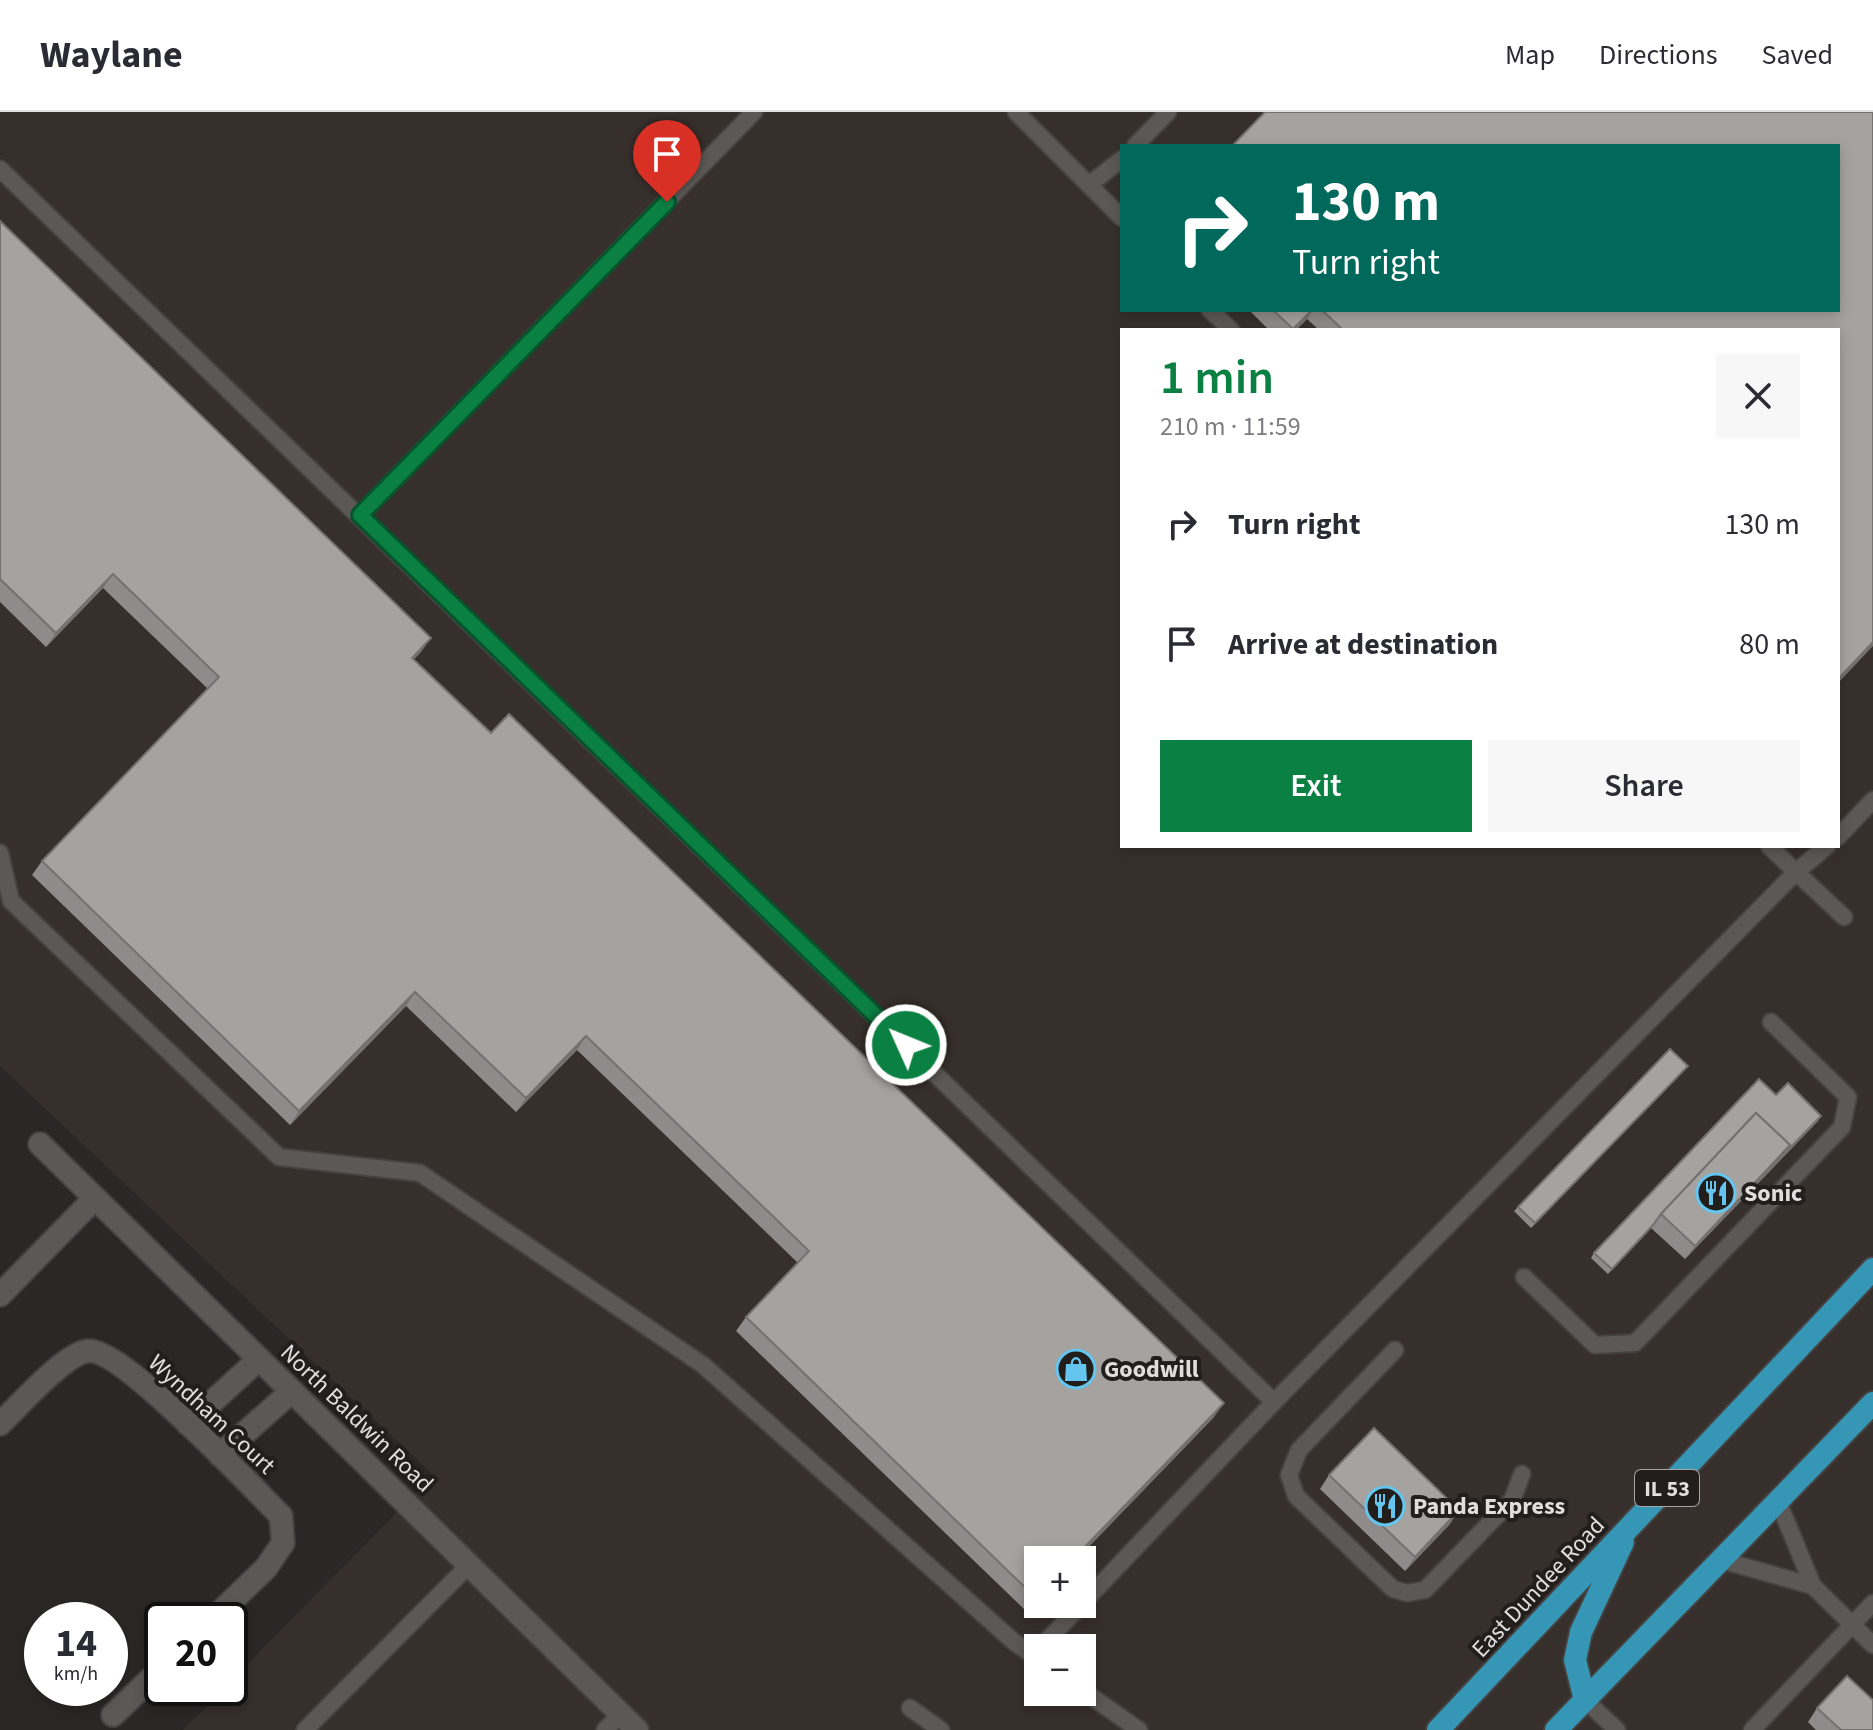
<!DOCTYPE html>
<meta charset="utf-8">
<style>
:root{--surface:#fff;--page:#f7f7f7;--text:#2b2b33;--muted:#7c7c81;--line:#e1e1e2;--accent:#0b8043}
body{margin:0;font-family:"Source Sans 3",sans-serif;background:var(--page);color:var(--text);height:100vh;display:flex;flex-direction:column;font-size:30px;white-space:nowrap}
*{box-sizing:border-box;margin:0}
p{font-size:26px;color:var(--muted)}
.icon{flex:none;width:44px;height:44px;fill:none;stroke:currentColor;stroke-width:2;stroke-linecap:round;stroke-linejoin:round}
.map{position:relative;flex:1;overflow:hidden}
.panel{position:absolute;left:1120px;top:216px;width:720px;height:520px;display:flex;flex-direction:column;background:var(--surface);border-radius:0px;box-shadow:0 4px 12px #0003}
.panel>*{flex:none}
.hud{position:absolute;left:1120px;top:32px;width:720px;height:168px;border-radius:0px;box-shadow:0 4px 12px #0003;background:#00695c;color:#fff;overflow:hidden}
.buttons{position:absolute;left:1024px;top:1434px;display:grid;gap:16px}
.buttons a{display:grid;place-items:center;width:72px;height:72px;border-radius:0px;background:var(--surface);box-shadow:0 4px 12px #0003;font-size:40px}
.speed{position:absolute;left:24px;top:1490px;display:flex;gap:16px;font-size:40px;font-weight:700;text-align:center}
.speed>*{display:grid;place-content:center;width:104px;height:104px;border-radius:50%;background:var(--surface);box-shadow:0 4px 12px #0003;line-height:1}
.speed small{font-size:20px;font-weight:400}
.speed .limit{border:4px solid #111;border-radius:12px;background:#fff;color:#111}
.pin{position:absolute;display:grid;place-items:center;width:68px;height:68px;color:#fff;margin:-82px -34px;border-radius:50% 50% 50% 0;rotate:-45deg;box-shadow:0 0 8px #0007}
.pin .icon{rotate:45deg}
.me{position:absolute;width:88px;margin:-44px;rotate:314deg;stroke-linejoin:round;filter:drop-shadow(0 0 6px #0008)}
.turn{display:flex;align-items:center;gap:28px;height:168px;padding:0 40px;font-size:36px}
.turn .icon{width:104px;height:104px;stroke-width:2.5}
.turn b{display:block;font-size:56px;line-height:68px}
.round{display:grid;place-items:center;flex:none;width:84px;height:84px;border-radius:0px;background:var(--page)}
.overview{display:flex;align-items:center;justify-content:space-between;height:136px;padding:0 40px}
h1{font-size:48px;font-weight:600;line-height:60px;color:var(--accent)}
.button{display:flex;gap:16px;margin-top:auto;padding:16px 40px}
.button a{flex:1;height:92px;border-radius:0px;background:var(--accent);color:#fff;font-size:32px;font-weight:600;line-height:92px;text-align:center}
.button a+a{background:var(--page);color:var(--text)}
ul{padding:0;list-style:none}
li{display:flex;align-items:center;gap:24px;height:120px;padding:0 40px}
li div{flex:1}
li b{display:block;font-size:30px}
li em{font-style:normal}
header{display:flex;align-items:center;gap:48px;box-sizing:border-box;height:112px;padding:0 40px;background:var(--surface);border-bottom:2px solid var(--line)}
header strong{font-size:38px}
nav{display:flex;gap:44px;margin-inline-start:auto;font-size:28px}
.map>svg:first-child{display:block}
.built{fill:#372f2b;fill-rule:evenodd}
.lines{fill:none;stroke-linecap:round;stroke-linejoin:round}
.service-casing{stroke:#444241;stroke-width:20}
.minor-casing{stroke:#444241;stroke-width:26}
.primary-casing{stroke:#444241;stroke-width:26}
.service{stroke:#5c5856;stroke-width:16}
.minor{stroke:#5c5856;stroke-width:22}
.primary{stroke:#3696b5;stroke-width:22}
.wall{fill:#8f8b8a}
.shaded-wall{fill:#747170}
.building{fill:#a6a2a0;stroke:#747170;stroke-width:2}
.route-casing{stroke:#07532c;stroke-width:20}
.route{stroke:#0b8043;stroke-width:14}
.labels{text-anchor:middle;stroke-width:8;stroke-linejoin:round;paint-order:stroke}
.shield{fill:#211e1c;stroke:#a7a5a4;stroke-width:2}
.shield-label{font-size:22px;font-weight:bold;fill:#e1dfde}
.poi-label{font-size:24px;font-weight:bold;fill:#e1dfde;stroke:#211e1c;text-anchor:start}
.street-label{font-size:24px;fill:#e1dfde;stroke:#211e1c}
</style>
<header>
<strong>Waylane</strong>
<nav><a>Map</a><a>Directions</a><a>Saved</a></nav>
</header>
<div class="map">
<svg width="1873" height="1618" viewBox="0 0 1873 1618">
<rect width="100%" height="100%" fill="#2a2726"/>
<path class="built" d="M 0,0 L 1873,0 L 1873,1618 L 183,1618 L 225,1576 L 230,1576 L 230,1570 L 433,1363 L 0,954 ZM 1122,34 L 1838,34 L 1838,198 L 1122,198 ZM 1122,218 L 1838,218 L 1838,734 L 1122,734 ZM 1038,1448 L 1082,1448 L 1082,1492 L 1038,1492 ZM 1038,1536 L 1082,1536 L 1082,1580 L 1038,1580 Z"/>
<g class="lines">
<g class="service-casing">
<g id="service">
<path d="M 1016,0 L 1122,106"/>
<path d="M 1135,34 L 1168,0"/>
<path d="M 0,57 L 1274,1290 L 1796,760 L 1769,734"/>
<path d="M 1090,72 L 1122,47"/>
<path d="M 1210,198 L 1231,218"/>
<path d="M 360,403 L 754,0"/>
<path d="M 1838,725 L 1873,688"/>
<path d="M 1827,734 L 1796,760 L 1844,805"/>
<path d="M 0,741 L 11,789 L 279,1045 L 420,1061 L 703,1253 L 1013,1529 L 1038,1547"/>
<path d="M 1524,1165 L 1595,1233 L 1635,1231 L 1842,1015 L 1848,985 L 1771,910"/>
<path d="M 1395,1238 L 1299,1338 L 1289,1363 L 1296,1384 L 1393,1477 L 1407,1481 L 1425,1478 L 1512,1388 L 1522,1362"/>
<path d="M 1721,1448 L 1813,1474 L 1778,1389"/>
<path d="M 1813,1474 L 1873,1533"/>
<path d="M 1040,1536 L 1274,1290"/>
<path d="M 1082,1578 L 1139,1618"/>
<path d="M 1585,1588 L 1617,1618"/>
<path d="M 910,1596 L 941,1618"/>
<path d="M 305,1618 L 469,1453"/>
<path d="M 605,1618 L 621,1602"/>
<path d="M 1752,1618 L 1873,1491"/>
</g>
</g>
<g class="minor-casing">
<g id="minor">
<path d="M 40,1032 L 637,1618"/>
<path d="M 0,1183 L 95,1086"/>
<path d="M 0,1312 C 18,1295 65,1241 88,1239 C 122,1236 252,1375 281,1404 L 283,1431 L 266,1456 L 212,1508"/>
<path d="M 188,1312 L 259,1247"/>
<path d="M 220,1343 L 292,1279"/>
<path d="M 113,1603 L 162,1556"/>
</g>
</g>
<g class="primary-casing">
<g id="primary">
<path d="M 1585,1588 L 1575,1548 L 1581,1520 L 1623,1430"/>
<path d="M 1438,1618 L 1873,1157"/>
<path d="M 1556,1618 L 1873,1291"/>
</g>
</g>
<use href="#service" class="service"/>
<use href="#minor" class="minor"/>
<use href="#primary" class="primary"/>
</g>
<g class="wall">
<path d="M 0,109 L 431,526 L 414,547 L 1214,1305 L 1076,1448 L 1038,1448 L 1038,1487 L 1026,1499 L 736,1219 L 746,1205 L 798,1151 L 577,938 L 516,1000 L 406,894 L 290,1013 L 32,763 L 42,749 L 208,577 L 103,476 L 46,535 L 0,490 Z"/>
<path d="M 1249,198 L 1838,198 L 1838,218 L 1319,218 L 1307,207 L 1296,218 L 1269,218 Z"/>
<path d="M 1684,958 L 1531,1116 L 1514,1099 L 1518,1095 Z"/>
<path d="M 1776,983 L 1818,1009 L 1685,1147 L 1651,1116 L 1608,1162 L 1591,1146 L 1594,1141 Z"/>
<path d="M 1329,1363 L 1450,1412 L 1405,1459 L 1320,1377 Z"/>
<path d="M 1817,1596 L 1873,1618 L 1816,1618 L 1808,1610 Z"/>
</g>
<g class="shaded-wall">
<path d="M 1312,198 L 1313,198 L 1307,207 L 1296,218 L 1293,218 Z"/>
<path d="M 113,462 L 103,476 L 46,535 L 56,521 Z"/>
<path d="M 431,526 L 421,540 L 403,559 L 412,546 Z"/>
<path d="M 1873,530 L 1873,534 L 1838,571 L 1838,567 Z"/>
<path d="M 415,880 L 406,894 L 290,1013 L 299,999 Z"/>
<path d="M 586,924 L 577,938 L 516,1000 L 526,986 Z"/>
<path d="M 1688,954 L 1684,958 L 1531,1116 L 1535,1111 Z"/>
<path d="M 1821,1004 L 1818,1009 L 1685,1147 L 1695,1134 L 1790,1033 Z"/>
<path d="M 1224,1291 L 1214,1305 L 1076,1448 L 1072,1448 Z"/>
<path d="M 1459,1398 L 1450,1412 L 1405,1459 L 1415,1445 Z"/>
<path d="M 1038,1483 L 1038,1487 L 1026,1499 L 1036,1486 Z"/>
</g>
<g class="building">
<path d="M 1265,0 L 1873,0 L 1873,530 L 1838,567 L 1838,218 L 1343,218 L 1322,198 L 1838,198 L 1838,34 L 1232,34 Z"/>
<path d="M 0,109 L 431,526 L 412,546 L 491,621 L 509,602 L 1224,1291 L 1072,1448 L 1038,1448 L 1038,1483 L 1036,1486 L 746,1205 L 809,1139 L 586,924 L 526,986 L 415,880 L 299,999 L 42,749 L 219,565 L 113,462 L 56,521 L 0,467 Z"/>
<path d="M 1273,198 L 1312,198 L 1293,217 Z"/>
<path d="M 1670,937 L 1688,954 L 1535,1111 L 1518,1095 Z"/>
<path d="M 1759,967 L 1776,983 L 1788,971 L 1821,1004 L 1784,1042 L 1790,1033 L 1756,1001 L 1661,1102 L 1653,1113 L 1612,1157 L 1594,1141 Z"/>
<path d="M 1756,1001 L 1790,1033 L 1695,1134 L 1661,1102 Z"/>
<path d="M 1374,1316 L 1459,1398 L 1415,1445 L 1329,1363 Z"/>
<path d="M 1847,1564 L 1873,1588 L 1873,1618 L 1841,1618 L 1817,1596 Z"/>
</g>
<g class="lines">
<g class="route-casing">
<path id="route" d="M 667,90 L 360,403 L 906,933"/>
</g>
<use href="#route" class="route"/>
</g>
<defs>
<g id="restaurant-ring" transform="scale(2)"><circle r="9.5" fill="#211e1c" stroke="#64c5ee" stroke-width="1.5"/><path d="M-5-6h1v4h1v-4h1v4h1v-4h1v5L-1.5 .5V6h-2V.5L-5-1ZM5-6V6H3V1.5H1.5Q1.5-4 5-6Z" fill="#64c5ee"/></g>
<g id="shop-ring" transform="scale(2)"><circle r="9.5" fill="#211e1c" stroke="#64c5ee" stroke-width="1.5"/><path d="M-5-2.5h2.3a2.7 3.5 0 0 1 5.4 0H5L5.5 6h-11ZM-1.5-2.5h3a1.5 2.3 0 0 0-3 0Z" fill="#64c5ee"/></g>
</defs>
<g fill-rule="evenodd">
<use href="#restaurant-ring" x="1716" y="1081"/>
<use href="#shop-ring" x="1076" y="1257"/>
<use href="#restaurant-ring" x="1385" y="1394"/>
</g>
<g class="labels">
<rect class="shield" x="1635" y="1358" width="64" height="36" rx="6"/>
<g class="shield-label">
<text x="1667" y="1384">IL 53</text>
</g>
<g class="poi-label">
<text x="1744" y="1089">Sonic</text>
<text x="1104" y="1265">Goodwill</text>
<text x="1413" y="1402">Panda Express</text>
</g>
<g class="street-label">
<text transform="translate(212 1302) rotate(43)" y="8">Wyndham Court</text>
<text transform="translate(357 1306) rotate(44)" y="8">North Baldwin Road</text>
<text transform="translate(1538 1475) rotate(-47)" y="8">East Dundee Road</text>
</g>
</g>
</svg>
<div class="buttons">
<a>+</a>
<a>−</a>
</div>
<div class="speed"><div>14<small>km/h</small></div><div class="limit">20</div></div>
<div class="pin" style="left:667px;top:90px;background:#d93025"><svg class="icon" aria-label="arrive" viewBox="0 0 24 24"><path d="M6 21V4h12l-3 4 3 4H6"/></svg></div>
<svg class="me" style="left:906px;top:933px" viewBox="-20 -20 40 40"><circle r="17" fill="#0b8043" stroke="#fff" stroke-width="3"/><path d="M0-11L8 9 0 5-8 9z" fill="#fff"/></svg>
<div class="hud">
<div class="turn"><svg class="icon" aria-label="right" viewBox="0 0 24 24"><path d="M7 20v-9h11M14 6l5 5-5 5"/></svg><div><b>130 m</b>Turn right</div></div>
</div>
<section class="panel">
<div class="overview"><div><h1>1 min</h1><p>210 m · 11:59</p></div><a class="round"><svg class="icon" aria-label="close" viewBox="0 0 24 24"><path d="M6 6l12 12M18 6L6 18"/></svg></a></div>
<ul>
<li><svg class="icon" aria-label="right" viewBox="0 0 24 24"><path d="M7 20v-9h11M14 6l5 5-5 5"/></svg><div><b>Turn right</b></div><em>130 m</em></li>
<li><svg class="icon" aria-label="arrive" viewBox="0 0 24 24"><path d="M6 21V4h12l-3 4 3 4H6"/></svg><div><b>Arrive at destination</b></div><em>80 m</em></li>
</ul>
<div class="button"><a>Exit</a><a>Share</a></div>
</section>
</div>
